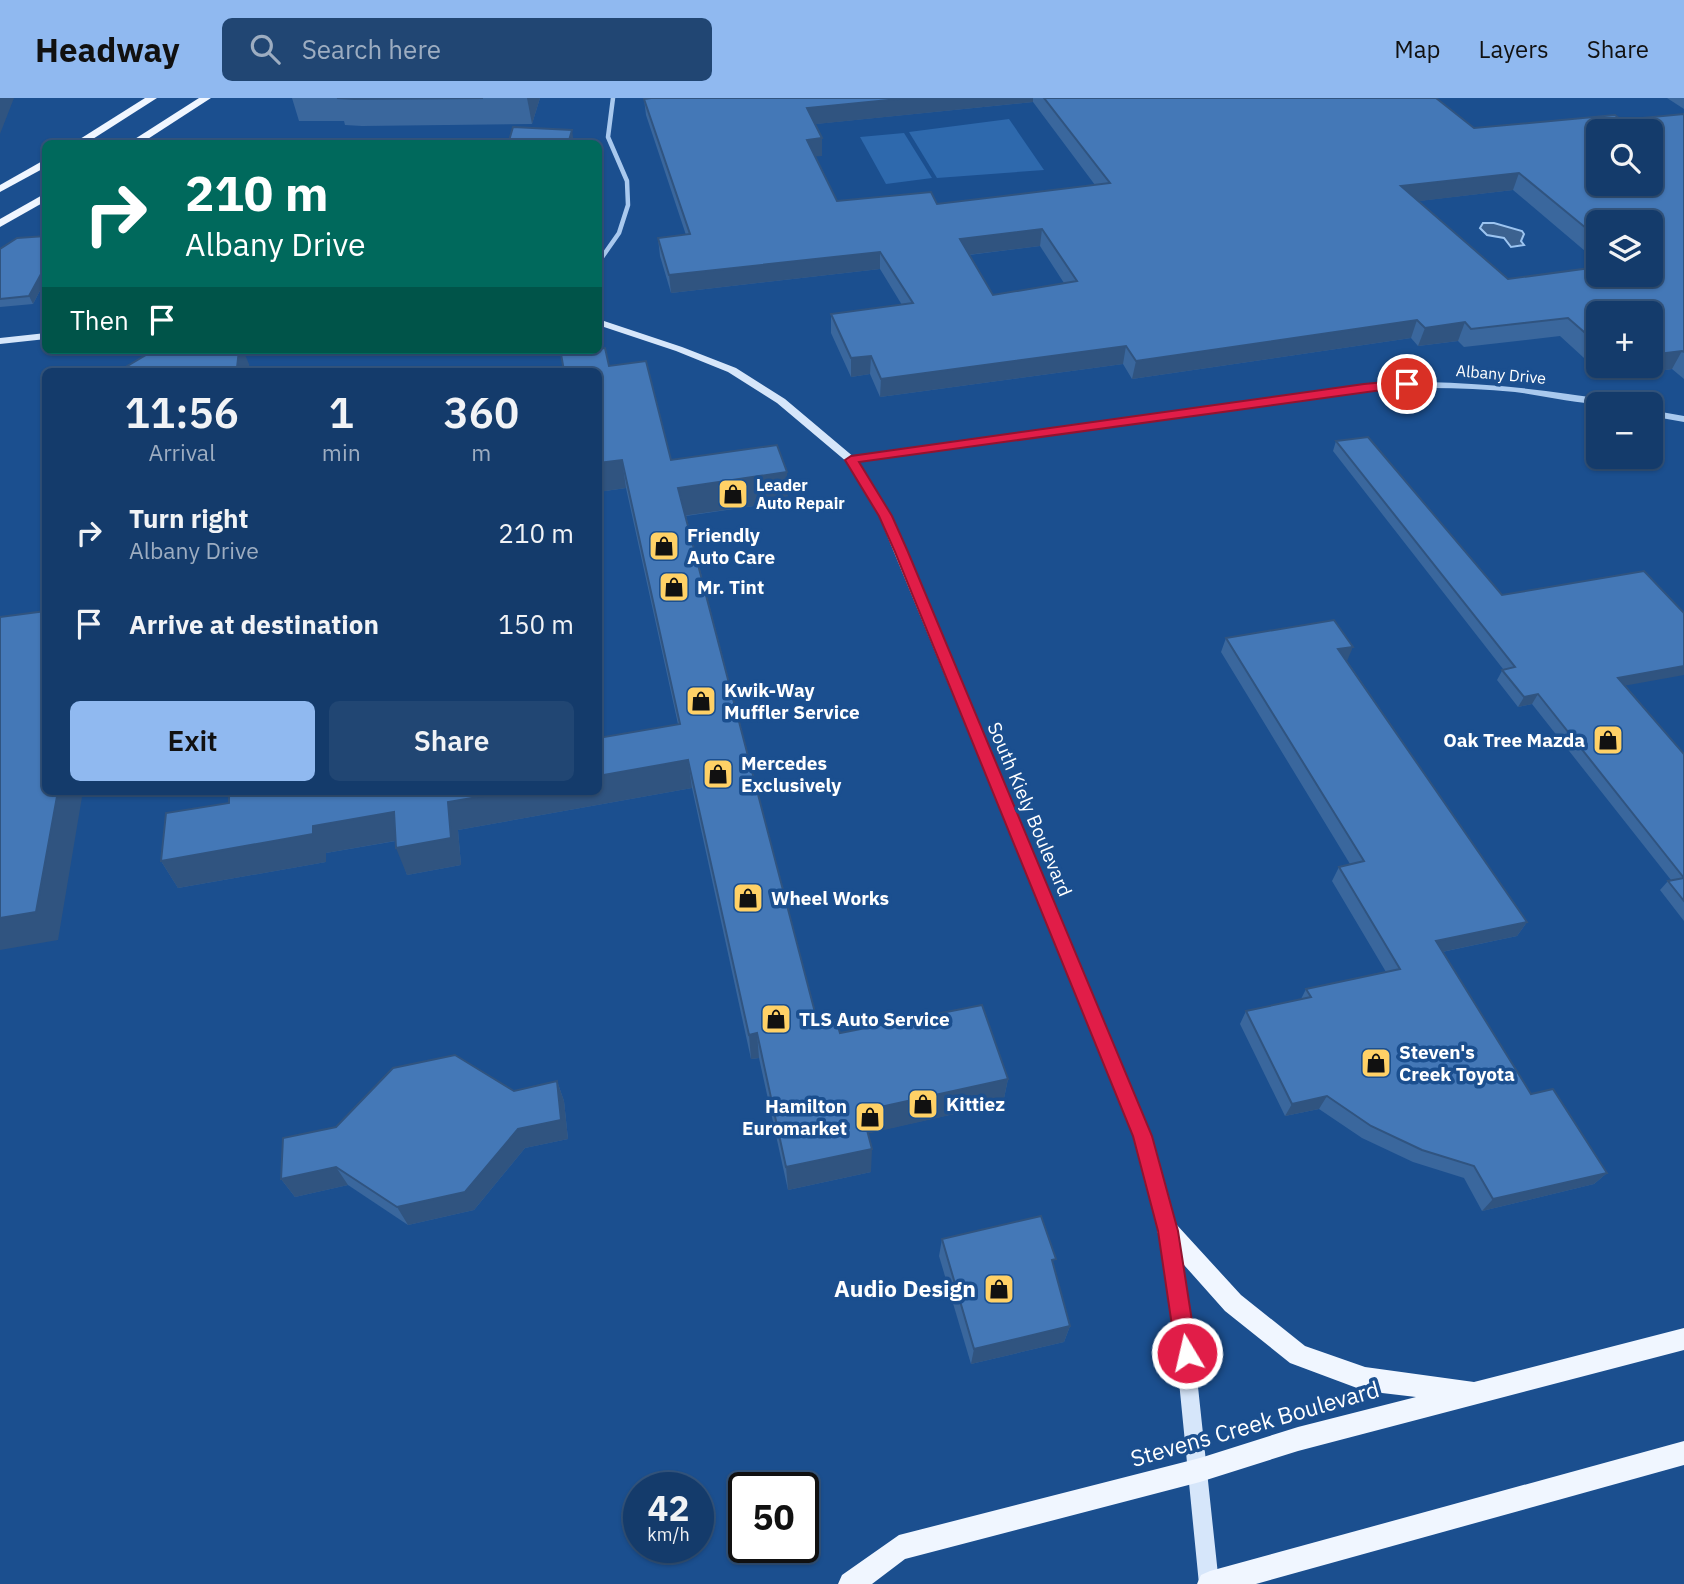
<!DOCTYPE html>
<meta charset="utf-8">
<style>
:root{--surface:#143b6b;--page:#214673;--text:#f1f3f6;--muted:#9dadc1;--line:#33557e;--accent:#90b9f0}
body{margin:0;font-family:"IBM Plex Sans",sans-serif;background:var(--page);color:var(--text);height:100vh;display:flex;flex-direction:column;font-size:26px;white-space:nowrap}
*{box-sizing:border-box;margin:0}
p{font-size:23px;color:var(--muted)}
.icon{flex:none;width:38px;height:38px;fill:none;stroke:currentColor;stroke-width:2;stroke-linecap:round;stroke-linejoin:round}
.map{position:relative;flex:1;overflow:hidden}
.drawer{position:absolute;left:42px;top:270px;width:560px;height:427px;display:flex;flex-direction:column;background:var(--surface);border-radius:10px;box-shadow:0 2px 5px #0004,0 0 0 2px var(--line)}
.drawer>*{flex:none}
.guide{position:absolute;left:42px;top:42px;width:560px;height:214px;border-radius:10px;box-shadow:0 2px 5px #0004,0 0 0 2px var(--line);background:#00695c;color:#fff;overflow:hidden}
.controls{position:absolute;left:1586px;top:21px;display:grid;gap:14px}
.controls a{display:grid;place-items:center;width:77px;height:77px;border-radius:10px;background:var(--surface);box-shadow:0 2px 5px #0004,0 0 0 2px var(--line);font-size:35px}
.speed{position:absolute;left:623px;top:1374px;display:flex;gap:14px;font-size:35px;font-weight:700;text-align:center}
.speed>*{display:grid;place-content:center;width:91px;height:91px;border-radius:50%;background:var(--surface);box-shadow:0 2px 5px #0004,0 0 0 2px var(--line);line-height:1}
.speed small{font-size:18px;font-weight:400}
.speed .limit{border:4px solid #111;border-radius:10px;background:#fff;color:#111}
.pin{position:absolute;display:grid;place-items:center;width:60px;height:60px;color:#fff;margin:-30px;border:4px solid #fff;border-radius:50%;box-shadow:0 2px 7px #0007}
.me{position:absolute;width:77px;margin:-38px;rotate:351deg;stroke-linejoin:round;filter:drop-shadow(0 0 5px #0008)}
.turn{display:flex;align-items:center;gap:24px;height:147px;padding:0 28px;font-size:32px}
.turn .icon{width:91px;height:91px;stroke-width:2.5}
.turn b{display:block;font-size:49px;line-height:60px}
.then{display:flex;align-items:center;height:66px;padding:0 28px;background:#0003;gap:14px;font-size:26px}
.eta{display:flex;justify-content:space-evenly;align-items:center;height:119px;text-align:center}
.eta b{font-size:42px;font-weight:600;line-height:49px}
.cta{display:flex;gap:14px;margin-top:auto;padding:14px 28px}
.cta a{flex:1;height:80px;border-radius:10px;background:var(--accent);color:#111;font-size:28px;font-weight:600;line-height:80px;text-align:center}
.cta a+a{background:var(--page);color:var(--text)}
ul{padding:0;list-style:none}
li{display:flex;align-items:center;gap:21px;height:91px;padding:0 28px}
li div{flex:1}
li b{display:block;font-size:26px}
li em{font-style:normal}
header{display:flex;align-items:center;gap:42px;box-sizing:border-box;height:98px;padding:0 35px;background:var(--accent);color:#111}
header strong{font-size:33px}
nav{display:flex;gap:38px;margin-inline-start:auto;font-size:24px}
.search{width:490px;height:63px;background:var(--page);display:flex;align-items:center;gap:18px;box-sizing:border-box;padding:0 24px;border-radius:10px;color:var(--muted);font-size:26px}
.map>svg:first-child{display:block}
.green{fill:#2e69ad}
.water{fill:#3c6290;stroke:#9cc4f0;stroke-width:2}
.lines{fill:none;stroke-linecap:round;stroke-linejoin:round}
.minor{stroke:#a9c9ee;stroke-width:4.5}
.tertiary{fill:#a9c9ee;fill-rule:evenodd}
.secondary{fill:#d6e6fa;fill-rule:evenodd}
.primary{fill:#f0f6ff;fill-rule:evenodd}
.wall{fill:#3a679d;fill-rule:evenodd}
.shaded-wall{fill:#305480}
.building{fill:#4478b7;stroke:#305480;stroke-width:2;fill-rule:evenodd}
.route{fill:#e11d48;stroke:#92132f;stroke-width:2}
.labels{text-anchor:middle;stroke-width:7;stroke-linejoin:round;paint-order:stroke}
.far-street-label{font-size:16px;fill:#fff;stroke:#1b4f8f}
.far-poi-label{font-size:16px;font-weight:bold;fill:#fff;stroke:#1b4f8f;text-anchor:start}
.poi-label{font-size:19px;font-weight:bold;fill:#fff;stroke:#1b4f8f;text-anchor:start}
.street-label{font-size:19px;fill:#fff;stroke:#1b4f8f}
.near-poi-label{font-size:23px;font-weight:bold;fill:#fff;stroke:#1b4f8f;text-anchor:end}
.near-street-label{font-size:23px;fill:#fff;stroke:#1b4f8f}
</style>
<header>
<strong>Headway</strong>
<div class="search"><svg class="icon" aria-label="search" viewBox="0 0 24 24"><circle cx="10" cy="10" r="6"/><path d="M15 15l6 6"/></svg>Search here</div>
<nav><a>Map</a><a>Layers</a><a>Share</a></nav>
</header>
<div class="map">
<svg width="1684" height="1486" viewBox="0 0 1684 1486">
<rect width="100%" height="100%" fill="#1b4f8f"/>
<g class="green">
<path d="M 1009,21 L 1044,72 L 937,80 L 909,34 Z"/>
<path d="M 904,35 L 932,80 L 886,86 L 860,39 Z"/>
</g>
<path class="water" d="M 1483,125 L 1494,125 L 1522,133 L 1524,136 L 1521,143 L 1524,147 L 1511,149 L 1504,140 L 1487,137 L 1480,130 Z"/>
<g class="lines">
<path class="minor" d="M 598,165 L 619,135 L 628,107 L 627,83 L 608,39 L 613,0"/>
<g class="tertiary">
<path d="M 1425,284 C 1473,285 1520,289 1568,296 C 1581,298 1599,299 1610,306 C 1580,307 1547,298 1515,294 C 1465,289 1415,289 1364,292 L 851,365 L 846,362 L 851,359 L 1364,286 Z"/>
<path d="M 1650,312 L 1684,318 L 1684,324 L 1650,318 Z"/>
</g>
<g class="secondary">
<path d="M 598,221 L 682,249 L 736,270 L 785,301 L 855,360 L 891,418 L 1151,1038 L 1174,1124 L 1191,1223 L 1219,1486 L 1199,1486 L 1173,1223 L 1157,1124 L 1135,1038 L 879,418 L 847,364 L 777,305 L 728,274 L 676,253 L 598,227 Z"/>
<path d="M 46,235 L 46,241 L 0,246 L 0,240 Z"/>
</g>
<g class="primary">
<path d="M 145,0 L 157,0 L 85,46 L 72,46 Z"/>
<path d="M 199,0 L 211,0 L 140,46 L 127,46 Z"/>
<path d="M 46,61 L 46,69 L 0,94 L 0,87 Z"/>
<path d="M 46,95 L 46,103 L 0,129 L 0,121 Z"/>
<path d="M 1168,1123 L 1176,1126 L 1241,1197 L 1305,1248 L 1365,1269 L 1474,1284 L 1684,1230 L 1684,1252 L 1298,1353 L 1200,1384 L 905,1461 L 872,1486 L 838,1486 L 842,1477 L 899,1437 L 1200,1360 L 1298,1329 L 1416,1299 L 1365,1293 L 1290,1265 L 1225,1213 L 1160,1140 L 1157,1133 L 1160,1126 Z"/>
<path d="M 1684,1343 L 1684,1367 L 1256,1486 L 1197,1486 L 1201,1477 L 1210,1473 Z"/>
</g>
</g>
<g class="wall">
<path d="M 292,0 L 540,0 L 532,26 L 362,28 L 345,27 L 344,23 L 299,23 Z"/>
<path d="M 651,0 L 1436,0 L 1474,30 L 1621,22 L 1684,16 L 1684,281 L 1672,271 L 1607,281 L 1560,238 L 1464,249 L 1458,243 L 1418,248 L 1411,240 L 1132,281 L 1123,266 L 880,299 L 870,276 L 851,279 L 831,235 L 831,216 L 902,207 L 880,171 L 671,195 L 660,158 L 658,140 L 686,137 L 646,17 L 644,1 ZM 1033,4 L 1095,87 L 937,106 L 837,103 L 815,58 L 822,58 L 822,40 L 815,26 ZM 1513,92 L 1598,164 L 1598,124 L 1650,177 L 1508,181 L 1418,103 ZM 1040,148 L 1064,185 L 993,197 L 969,157 ZM 1598,215 L 1650,268 L 1598,268 Z"/>
<path d="M 1667,0 L 1684,0 L 1684,11 Z"/>
<path d="M 46,138 L 46,181 L 33,206 L 0,209 L 0,151 Z"/>
<path d="M 609,268 L 671,362 L 788,403 L 686,418 L 818,926 L 840,935 L 1008,981 L 1003,1005 L 868,1035 L 871,1074 L 788,1092 L 759,960 L 751,961 L 692,690 L 458,732 L 461,767 L 407,777 L 396,743 L 326,755 L 326,764 L 178,790 L 161,763 L 229,705 L 598,693 L 678,626 L 626,390 L 598,394 L 598,273 Z"/>
<path d="M 1336,343 L 1502,497 L 1625,587 L 1684,656 L 1684,823 L 1660,792 L 1668,783 L 1671,782 L 1532,606 L 1518,609 L 1497,582 L 1503,571 L 1333,353 Z"/>
<path d="M 1226,540 L 1347,563 L 1527,824 L 1517,838 L 1442,854 L 1531,996 L 1607,1075 L 1594,1086 L 1482,1113 L 1464,1080 L 1413,1064 L 1362,1040 L 1319,1011 L 1285,1018 L 1240,926 L 1246,913 L 1301,901 L 1306,891 L 1386,874 L 1332,783 L 1339,769 L 1350,766 L 1221,554 Z"/>
<path d="M 557,983 L 564,1003 L 568,1041 L 525,1050 L 474,1112 L 408,1127 L 348,1087 L 295,1099 L 281,1081 L 514,993 Z"/>
<path d="M 942,1141 L 1054,1168 L 1070,1228 L 1064,1244 L 971,1266 L 939,1158 Z"/>
</g>
<g class="shaded-wall">
<path d="M 0,0 L 14,0 L 0,36 Z"/>
<path d="M 527,0 L 540,0 L 532,26 Z"/>
<path d="M 909,0 L 1033,0 L 1033,4 L 807,27 L 807,10 Z"/>
<path d="M 572,32 L 574,46 L 568,46 Z"/>
<path d="M 822,40 L 822,58 L 807,59 L 807,42 Z"/>
<path d="M 1519,75 L 1513,92 L 1395,106 L 1401,88 Z"/>
<path d="M 1042,131 L 1040,148 L 958,158 L 960,141 Z"/>
<path d="M 880,154 L 880,171 L 671,195 L 669,177 Z"/>
<path d="M 45,167 L 46,181 L 33,206 L 29,198 Z"/>
<path d="M 1417,222 L 1411,240 L 1132,281 L 1136,263 Z"/>
<path d="M 1465,224 L 1458,243 L 1418,248 L 1425,230 Z"/>
<path d="M 1126,248 L 1123,266 L 880,299 L 881,281 Z"/>
<path d="M 239,252 L 243,252 L 249,266 L 250,273 L 238,273 L 237,270 Z"/>
<path d="M 1682,253 L 1672,271 L 1607,281 L 1613,268 L 1650,268 L 1650,257 Z"/>
<path d="M 871,258 L 870,276 L 851,279 L 851,260 Z"/>
<path d="M 622,362 L 626,390 L 598,394 L 598,365 Z"/>
<path d="M 787,374 L 788,403 L 682,418 L 678,390 Z"/>
<path d="M 1353,549 L 1347,563 L 1338,551 Z"/>
<path d="M 1684,568 L 1684,577 L 1612,590 L 1618,580 Z"/>
<path d="M 1538,596 L 1532,606 L 1518,609 L 1524,599 Z"/>
<path d="M 688,662 L 692,690 L 458,732 L 461,767 L 407,777 L 396,750 L 448,704 L 513,693 L 598,693 L 598,678 Z"/>
<path d="M 58,693 L 83,693 L 58,842 L 0,852 L 0,820 Z"/>
<path d="M 394,714 L 406,741 L 326,755 L 326,764 L 178,790 L 161,763 L 313,728 Z"/>
<path d="M 1527,824 L 1517,838 L 1427,857 L 1436,843 Z"/>
<path d="M 757,935 L 759,960 L 751,961 L 749,937 Z"/>
<path d="M 1008,981 L 1003,1005 L 862,1037 L 862,1013 Z"/>
<path d="M 557,983 L 564,1003 L 568,1041 L 525,1050 L 474,1112 L 408,1127 L 397,1109 Z"/>
<path d="M 1327,998 L 1319,1011 L 1285,1018 L 1292,1006 Z"/>
<path d="M 872,1051 L 871,1074 L 788,1092 L 786,1069 Z"/>
<path d="M 336,1069 L 348,1087 L 295,1099 L 281,1081 Z"/>
<path d="M 1607,1075 L 1594,1086 L 1482,1113 L 1493,1101 Z"/>
<path d="M 1070,1228 L 1064,1244 L 971,1266 L 974,1251 Z"/>
</g>
<g class="building">
<path d="M 337,0 L 483,0 L 354,1 Z"/>
<path d="M 651,0 L 909,0 L 807,10 L 822,40 L 807,42 L 837,103 L 931,94 L 937,106 L 1110,85 L 1044,0 L 1436,0 L 1474,30 L 1615,17 L 1621,22 L 1684,16 L 1684,254 L 1682,253 L 1650,257 L 1650,215 L 1598,215 L 1598,246 L 1568,220 L 1471,231 L 1465,224 L 1425,230 L 1417,222 L 1136,263 L 1126,248 L 881,281 L 871,258 L 851,260 L 831,216 L 913,205 L 880,154 L 669,177 L 658,140 L 690,136 L 644,1 ZM 1598,33 L 1650,33 L 1650,86 L 1598,86 ZM 1519,75 L 1598,140 L 1598,124 L 1650,124 L 1650,177 L 1598,177 L 1598,169 L 1508,181 L 1401,88 ZM 1042,131 L 1077,183 L 993,197 L 960,141 Z"/>
<path d="M 513,29 L 572,32 L 568,46 L 508,46 Z"/>
<path d="M 46,138 L 46,167 L 29,198 L 0,201 L 0,151 L 17,140 Z"/>
<path d="M 605,250 L 609,268 L 646,263 L 671,362 L 777,347 L 787,374 L 678,390 L 818,926 L 836,922 L 840,935 L 982,907 L 1008,981 L 862,1013 L 872,1051 L 786,1069 L 757,935 L 749,937 L 688,662 L 598,678 L 598,640 L 680,626 L 622,362 L 598,365 L 598,273 L 564,273 L 561,256 L 598,252 L 598,251 Z"/>
<path d="M 170,252 L 239,252 L 237,270 L 248,269 L 248,273 L 119,273 L 151,254 Z"/>
<path d="M 1368,339 L 1502,497 L 1644,473 L 1684,515 L 1684,568 L 1618,580 L 1684,656 L 1684,803 L 1668,783 L 1684,780 L 1538,596 L 1524,599 L 1502,572 L 1515,569 L 1336,343 Z"/>
<path d="M 46,513 L 46,693 L 58,693 L 36,814 L 0,820 L 0,519 Z"/>
<path d="M 1334,522 L 1353,549 L 1338,551 L 1527,824 L 1436,843 L 1531,996 L 1553,991 L 1607,1075 L 1493,1101 L 1474,1068 L 1422,1052 L 1371,1028 L 1327,998 L 1292,1006 L 1246,913 L 1311,899 L 1306,891 L 1400,871 L 1339,769 L 1364,763 L 1226,540 Z"/>
<path d="M 229,693 L 513,693 L 448,704 L 451,740 L 396,750 L 394,714 L 313,728 L 313,736 L 161,763 L 166,715 L 229,705 Z"/>
<path d="M 455,957 L 514,993 L 557,983 L 561,1022 L 518,1031 L 465,1094 L 397,1109 L 336,1069 L 281,1081 L 283,1040 L 336,1029 L 393,970 Z"/>
<path d="M 1041,1118 L 1056,1161 L 1052,1162 L 1070,1228 L 974,1251 L 942,1141 Z"/>
</g>
<path class="route" d="M 1407,282 L 1411,283 L 1411,288 L 859,364 L 892,418 L 908,454 L 1152,1038 L 1178,1133 L 1197,1255 L 1194,1262 L 1187,1266 L 1179,1262 L 1176,1255 L 1158,1133 L 1133,1038 L 895,454 L 879,418 L 845,362 L 851,358 L 1364,286 Z"/>
<defs>
<g id="shop-square" transform="scale(1.575)"><rect x="-9" y="-9" width="18" height="18" rx="4" fill="#ffd166" stroke="#1b4f8f"/><path d="M-5-2.5h2.3a2.7 3.5 0 0 1 5.4 0H5L5.5 6h-11ZM-1.5-2.5h3a1.5 2.3 0 0 0-3 0Z" fill="#111"/></g>
</defs>
<g fill-rule="evenodd">
<use href="#shop-square" x="733" y="396"/>
<use href="#shop-square" x="664" y="448"/>
<use href="#shop-square" x="674" y="489"/>
<use href="#shop-square" x="701" y="603"/>
<use href="#shop-square" x="1608" y="642"/>
<use href="#shop-square" x="718" y="676"/>
<use href="#shop-square" x="748" y="800"/>
<use href="#shop-square" x="776" y="921"/>
<use href="#shop-square" x="1376" y="965"/>
<use href="#shop-square" x="923" y="1006"/>
<use href="#shop-square" x="870" y="1019"/>
<use href="#shop-square" x="999" y="1191"/>
</g>
<g class="labels">
<g class="far-street-label">
<text transform="translate(1501 276) rotate(5)" y="6">Albany Drive</text>
</g>
<g class="far-poi-label">
<text x="756" y="393">Leader<tspan x="756" dy="18">Auto Repair</tspan></text>
</g>
<g class="poi-label">
<text x="687" y="444">Friendly<tspan x="687" dy="22">Auto Care</tspan></text>
<text x="697" y="496">Mr. Tint</text>
<text x="724" y="599">Kwik-Way<tspan x="724" dy="22">Muffler Service</tspan></text>
<text x="1585" y="649" text-anchor="end">Oak Tree Mazda</text>
<text x="741" y="672">Mercedes<tspan x="741" dy="22">Exclusively</tspan></text>
<text x="771" y="807">Wheel Works</text>
<text x="799" y="928">TLS Auto Service</text>
<text x="1399" y="961">Steven's<tspan x="1399" dy="22">Creek Toyota</tspan></text>
<text x="946" y="1013">Kittiez</text>
<text x="847" y="1015" text-anchor="end">Hamilton<tspan x="847" dy="22">Euromarket</tspan></text>
</g>
<g class="street-label">
<text transform="translate(1030 711) rotate(67)" y="7">South Kiely Boulevard</text>
</g>
<g class="near-poi-label">
<text x="976" y="1199">Audio Design</text>
</g>
<g class="near-street-label">
<text transform="translate(1255 1326) rotate(-16)" y="8">Stevens Creek Boulevard</text>
</g>
</g>
</svg>
<div class="controls">
<a><svg class="icon" aria-label="search" viewBox="0 0 24 24"><circle cx="10" cy="10" r="6"/><path d="M15 15l6 6"/></svg></a>
<a><svg class="icon" aria-label="layers" viewBox="0 0 24 24"><path d="M12 4l9 5-9 5-9-5zM3 14l9 5 9-5"/></svg></a>
<a>+</a>
<a>−</a>
</div>
<div class="speed"><div>42<small>km/h</small></div><div class="limit">50</div></div>
<div class="pin" style="left:1407px;top:286px;background:#d93025"><svg class="icon" aria-label="arrive" viewBox="0 0 24 24"><path d="M6 21V4h12l-3 4 3 4H6"/></svg></div>
<svg class="me" style="left:1187px;top:1255px" viewBox="-20 -20 40 40"><circle r="17" fill="#e11d48" stroke="#fff" stroke-width="3"/><path d="M0-11L8 9 0 5-8 9z" fill="#fff"/></svg>
<div class="guide">
<div class="turn"><svg class="icon" aria-label="right" viewBox="0 0 24 24"><path d="M7 20v-9h11M14 6l5 5-5 5"/></svg><div><b>210 m</b>Albany Drive</div></div>
<div class="then">Then<svg class="icon" aria-label="arrive" viewBox="0 0 24 24"><path d="M6 21V4h12l-3 4 3 4H6"/></svg></div>
</div>
<section class="drawer">
<div class="eta">
<div><b>11:56</b><p>Arrival</p></div>
<div><b>1</b><p>min</p></div>
<div><b>360</b><p>m</p></div>
</div>
<ul>
<li><svg class="icon" aria-label="right" viewBox="0 0 24 24"><path d="M7 20v-9h11M14 6l5 5-5 5"/></svg><div><b>Turn right</b><p>Albany Drive</p></div><em>210 m</em></li>
<li><svg class="icon" aria-label="arrive" viewBox="0 0 24 24"><path d="M6 21V4h12l-3 4 3 4H6"/></svg><div><b>Arrive at destination</b></div><em>150 m</em></li>
</ul>
<div class="cta"><a>Exit</a><a>Share</a></div>
</section>
</div>
